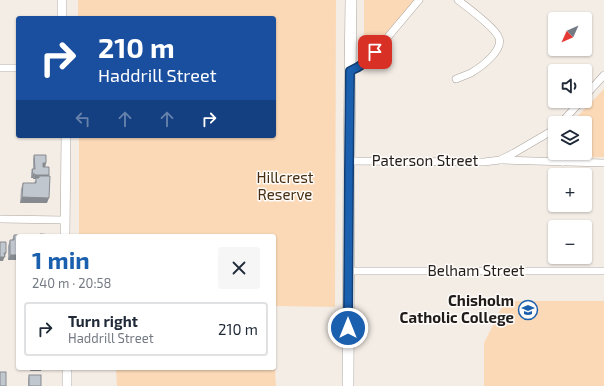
<!DOCTYPE html>
<meta charset="utf-8">
<style>
:root{--surface:#fff;--page:#f6f6f7;--text:#1f2937;--muted:#747a83;--line:#e0e1e3;--accent:#1b5faf}
body{margin:0;font-family:"Exo 2",sans-serif;background:var(--page);color:var(--text);height:100vh;display:flex;flex-direction:column;font-size:15px;white-space:nowrap}
*{box-sizing:border-box;margin:0}
p{font-size:13px;color:var(--muted)}
.icon{flex:none;width:22px;height:22px;fill:none;stroke:currentColor;stroke-width:2;stroke-linecap:round;stroke-linejoin:round}
.map{position:relative;flex:1;overflow:hidden}
.panel{position:absolute;left:16px;top:234px;width:260px;height:136px;display:flex;flex-direction:column;background:var(--surface);border-radius:4px;box-shadow:0 1px 3px #0004}
.panel>*{flex:none}
.banner{position:absolute;left:16px;top:16px;width:260px;height:122px;border-radius:4px;box-shadow:0 1px 3px #0004;background:#1a4fa0;color:#fff;overflow:hidden}
.needle{width:26px;rotate:225deg}
.tools{position:absolute;left:548px;top:12px;display:grid;gap:8px}
.tools a{display:grid;place-items:center;width:44px;height:44px;border-radius:4px;background:var(--surface);box-shadow:0 1px 3px #0004;font-size:20px}
.pin{position:absolute;display:grid;place-items:center;width:34px;height:34px;color:#fff;margin:-17px;border-radius:8px;box-shadow:0 2px 6px #0006}
.me{position:absolute;width:44px;margin:-22px;rotate:0deg;stroke-linejoin:round;filter:drop-shadow(0 0 3px #0008)}
.turn{display:flex;align-items:center;gap:14px;height:84px;padding:0 16px;font-size:18px}
.turn .icon{width:52px;height:52px;stroke-width:2.5}
.turn b{display:block;font-size:28px;line-height:34px}
.lanes{display:flex;align-items:center;height:38px;padding:0 16px;background:#0003;justify-content:center;gap:20px;direction:ltr}
.lanes .off{opacity:.35}
.round{display:grid;place-items:center;flex:none;width:42px;height:42px;border-radius:4px;background:var(--page)}
.head{display:flex;align-items:center;justify-content:space-between;height:68px;padding:0 16px}
h1{font-size:24px;font-weight:700;line-height:30px;color:var(--accent)}
ul{padding:0;list-style:none}
li{display:flex;align-items:center;gap:12px;height:54px;margin:0 8px 6px;padding:0 8px;border:2px solid var(--line);border-radius:4px}
li div{flex:1}
li b{display:block;font-size:15px}
li em{font-style:normal}
.map>svg:first-child{display:block}
.green{fill:#fbd9b7}
.lines{fill:none;stroke-linecap:round;stroke-linejoin:round}
.minor-casing{stroke:#aba59e;stroke-width:8}
.tertiary-casing{stroke:#aba59e;stroke-width:10}
.primary-casing{stroke:#aba59e;stroke-width:12}
.minor{stroke:#fff;stroke-width:7}
.tertiary{stroke:#fff;stroke-width:9}
.primary{stroke:#fff;stroke-width:11}
.wall{fill:#a6abb1}
.shaded-wall{fill:#878b90}
.building{fill:#c1c7ce;stroke:#878b90}
.route-casing{stroke:#123e72;stroke-width:10}
.route{stroke:#1b5faf;stroke-width:7}
.labels{text-anchor:middle;stroke-width:3;stroke-linejoin:round;paint-order:stroke}
.street-label{font-size:15px;fill:#1f1c1a;stroke:#fefbf8}
.park-label{font-size:15px;fill:#462d11;stroke:#fefbf8}
.poi-label{font-size:15px;font-weight:bold;fill:#1f1c1a;stroke:#fefbf8;text-anchor:end}
</style>
<div class="map">
<svg width="604" height="386" viewBox="0 0 604 386">
<rect width="100%" height="100%" fill="#f4ede6"/>
<g class="green">
<path d="M 78,0 L 336,0 L 335,307 L 274,306 L 274,236 L 79,236 L 79,136 L 274,136 L 274,18 L 78,18 Z"/>
<path d="M 364,0 L 417,0 L 370,57 L 364,55 Z"/>
<path d="M 604,89 L 604,157 L 567,158 L 564,153 L 585,153 L 585,123 L 571,123 Z"/>
<path d="M 505,301 L 604,301 L 604,386 L 484,386 L 484,343 Z"/>
<path d="M 274,354 L 276,386 L 117,386 L 116,368 L 274,368 Z"/>
</g>
<g class="lines">
<g class="minor-casing">
<g id="minor">
<path d="M 0,68 L 18,68"/>
<path d="M 350,71 L 358,68 L 366,63 L 419,0"/>
<path d="M 456,79 C 461,77 466,75 471,73 C 481,67 506,49 498,36 C 492,25 468,8 458,0"/>
<path d="M 585,96 L 604,75"/>
<path d="M 561,123 L 581,101"/>
<path d="M 554,131 L 555,142"/>
<path d="M 559,153 L 563,162"/>
<path d="M 502,160 L 604,163"/>
<path d="M 349,161 L 484,162 L 500,160 L 514,153 L 555,129"/>
<path d="M 0,219 L 65,220"/>
<path d="M 349,271 L 604,271"/>
</g>
</g>
<g class="tertiary-casing">
<g id="tertiary">
<path d="M 62,18 L 62,0"/>
<path d="M 65,236 L 66,136"/>
<path d="M 67,368 L 67,386"/>
</g>
</g>
<g class="primary-casing">
<path id="primary" d="M 348,386 L 349,161 L 351,0"/>
</g>
<use href="#minor" class="minor"/>
<use href="#tertiary" class="tertiary"/>
<use href="#primary" class="primary"/>
</g>
<g class="wall">
<path d="M 34,155 L 46,163 L 45,167 L 49,176 L 47,203 L 20,203 L 21,189 L 23,183 L 34,183 L 36,179 L 33,179 L 33,178 L 31,178 L 31,173 L 32,169 L 33,169 L 33,159 Z"/>
<path d="M 14,235 L 18,236 L 18,260 L 8,260 L 8,246 L 10,240 L 12,240 Z"/>
<path d="M 29,375 L 41,386 L 28,386 L 28,379 Z"/>
</g>
<g class="shaded-wall">
<path d="M 43,163 L 46,163 L 45,167 L 42,167 Z"/>
<path d="M 33,174 L 35,174 L 33,178 L 31,178 Z"/>
<path d="M 35,175 L 49,175 L 48,179 L 39,176 L 38,179 L 33,179 Z"/>
<path d="M 22,197 L 49,198 L 47,203 L 20,203 Z"/>
<path d="M 4,253 L 6,253 L 3,261 L 0,261 L 0,257 Z"/>
<path d="M 10,255 L 18,255 L 18,260 L 8,260 Z"/>
<path d="M 31,368 L 42,368 L 41,371 L 30,371 Z"/>
</g>
<g class="building">
<path d="M 34,155 L 46,155 L 46,163 L 43,163 L 43,167 L 49,167 L 49,175 L 35,175 L 35,174 L 33,174 L 32,169 L 35,169 Z"/>
<path d="M 39,176 L 50,176 L 49,198 L 22,197 L 23,183 L 36,183 L 36,178 L 39,178 Z"/>
<path d="M 40,234 L 53,235 L 53,236 L 40,236 Z"/>
<path d="M 14,235 L 21,235 L 21,236 L 18,236 L 18,255 L 10,255 L 10,240 L 14,240 Z"/>
<path d="M 0,242 L 6,242 L 6,253 L 4,253 L 5,257 L 0,257 Z"/>
<rect x="0" y="372" width="6" height="14"/>
<rect x="29" y="375" width="12" height="11"/>
</g>
<g class="lines">
<g class="route-casing">
<path id="route" d="M 348,328 L 349,172 L 350,71 C 362,66 367,61 375,52"/>
</g>
<use href="#route" class="route"/>
</g>
<defs>
<g id="school-ring" transform="scale(1)"><circle r="9.5" fill="#fefbf8" stroke="#1b5faf" stroke-width="1.5"/><path d="M0-5L7-2L0 1L-7-2ZM-4 1L0 2.5L4 1V4Q0 6-4 4Z" fill="#1b5faf"/></g>
</defs>
<g fill-rule="evenodd">
<use href="#school-ring" x="528" y="310"/>
</g>
<g class="labels">
<g class="street-label">
<text x="425" y="166">Paterson Street</text>
<text x="476" y="276">Belham Street</text>
</g>
<g class="park-label">
<text x="285" y="183">Hillcrest<tspan x="285" dy="17">Reserve</tspan></text>
</g>
<g class="poi-label">
<text x="514" y="306">Chisholm<tspan x="514" dy="17">Catholic College</tspan></text>
</g>
</g>
</svg>
<div class="tools">
<a><svg class="needle" viewBox="-14 -14 28 28"><path d="M0-13l5 13h-10z" fill="#e53935"/><path d="M0 13l5-13h-10z" fill="#747a83"/></svg></a>
<a><svg class="icon" aria-label="sound" viewBox="0 0 24 24"><path d="M4 9h4l5-4v14l-5-4H4zM17 9q2 3 0 6"/></svg></a>
<a><svg class="icon" aria-label="layers" viewBox="0 0 24 24"><path d="M12 4l9 5-9 5-9-5zM3 14l9 5 9-5"/></svg></a>
<a>+</a>
<a>−</a>
</div>
<div class="pin" style="left:375px;top:52px;background:#d93025"><svg class="icon" aria-label="arrive" viewBox="0 0 24 24"><path d="M6 21V4h12l-3 4 3 4H6"/></svg></div>
<svg class="me" style="left:348px;top:328px" viewBox="-20 -20 40 40"><circle r="17" fill="#1b5faf" stroke="#fff" stroke-width="3"/><path d="M0-11L8 9 0 5-8 9z" fill="#fff"/></svg>
<div class="banner">
<div class="turn"><svg class="icon" aria-label="right" viewBox="0 0 24 24"><path d="M7 20v-9h11M14 6l5 5-5 5"/></svg><div><b>210 m</b>Haddrill Street</div></div>
<div class="lanes"><svg class="icon off" aria-label="left" viewBox="0 0 24 24"><path d="M17 20v-9H6M10 6l-5 5 5 5"/></svg><svg class="icon off" aria-label="ahead" viewBox="0 0 24 24"><path d="M12 20V5M6 11l6-6 6 6"/></svg><svg class="icon off" aria-label="ahead" viewBox="0 0 24 24"><path d="M12 20V5M6 11l6-6 6 6"/></svg><svg class="icon" aria-label="right" viewBox="0 0 24 24"><path d="M7 20v-9h11M14 6l5 5-5 5"/></svg></div>
</div>
<section class="panel">
<div class="head"><div><h1>1 min</h1><p>240 m · 20:58</p></div><a class="round"><svg class="icon" aria-label="close" viewBox="0 0 24 24"><path d="M6 6l12 12M18 6L6 18"/></svg></a></div>
<ul>
<li><svg class="icon" aria-label="right" viewBox="0 0 24 24"><path d="M7 20v-9h11M14 6l5 5-5 5"/></svg><div><b>Turn right</b><p>Haddrill Street</p></div><em>210 m</em></li>
</ul>
</section>
</div>
